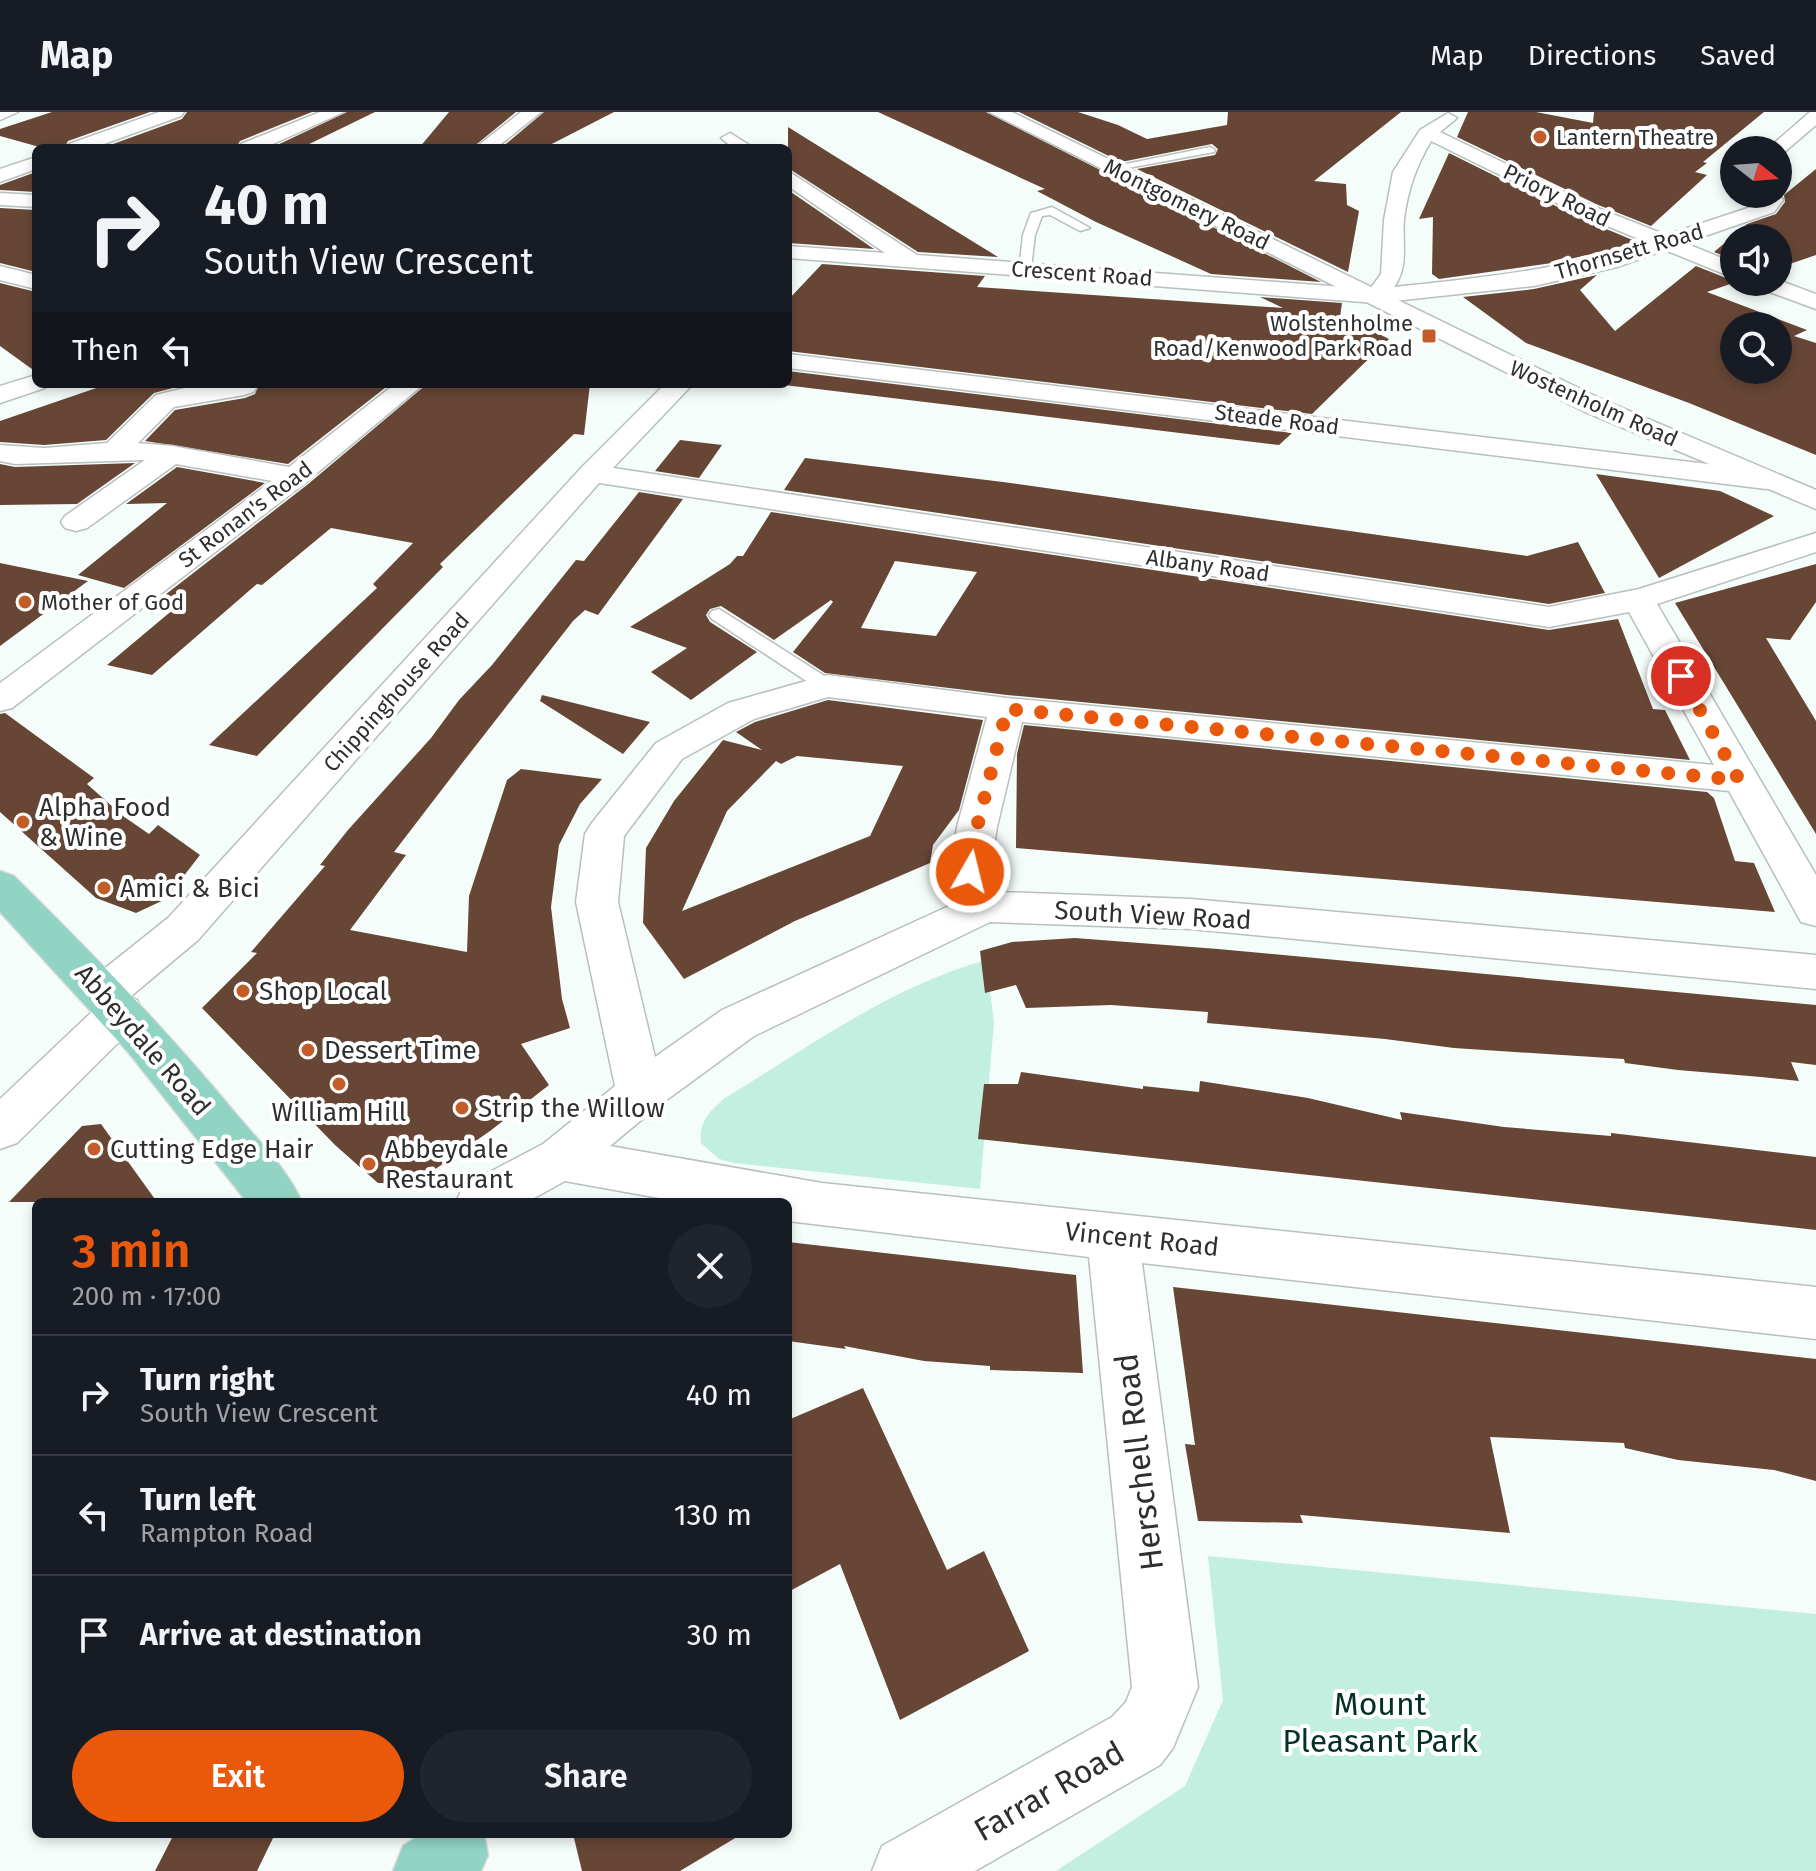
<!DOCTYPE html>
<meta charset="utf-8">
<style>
:root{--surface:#171b24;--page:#20242c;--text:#f1f3f6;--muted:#9ea1a6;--line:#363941;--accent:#ea580c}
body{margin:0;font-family:"Fira Sans",sans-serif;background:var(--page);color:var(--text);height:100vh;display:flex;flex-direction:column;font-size:30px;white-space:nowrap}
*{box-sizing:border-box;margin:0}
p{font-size:26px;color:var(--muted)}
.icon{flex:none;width:44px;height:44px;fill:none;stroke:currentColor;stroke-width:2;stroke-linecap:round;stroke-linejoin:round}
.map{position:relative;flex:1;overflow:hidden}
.drawer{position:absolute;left:32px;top:1086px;width:760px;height:640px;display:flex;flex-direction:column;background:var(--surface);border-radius:12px;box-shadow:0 4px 12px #0003}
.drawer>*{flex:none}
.top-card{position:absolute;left:32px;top:32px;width:760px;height:244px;border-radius:12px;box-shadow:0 4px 12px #0003;background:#171b24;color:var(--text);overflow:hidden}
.needle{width:52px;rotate:107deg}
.tools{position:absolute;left:1720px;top:24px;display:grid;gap:16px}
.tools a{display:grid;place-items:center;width:72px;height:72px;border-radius:50%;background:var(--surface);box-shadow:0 4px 12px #0003;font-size:40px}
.pin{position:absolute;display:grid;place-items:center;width:68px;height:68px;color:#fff;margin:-34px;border:4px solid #fff;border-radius:50%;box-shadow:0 2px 8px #0007}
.me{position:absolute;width:88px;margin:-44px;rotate:8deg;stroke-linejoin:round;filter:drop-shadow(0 0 6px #0008)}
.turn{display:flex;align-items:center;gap:28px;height:168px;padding:0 40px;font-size:36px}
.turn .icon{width:104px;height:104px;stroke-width:2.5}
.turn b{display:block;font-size:56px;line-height:68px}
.then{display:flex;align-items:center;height:76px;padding:0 40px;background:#0003;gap:16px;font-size:30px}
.round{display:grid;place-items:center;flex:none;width:84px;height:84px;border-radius:42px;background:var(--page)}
.head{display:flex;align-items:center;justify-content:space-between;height:136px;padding:0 40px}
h1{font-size:48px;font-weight:600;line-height:60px;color:var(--accent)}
.button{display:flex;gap:16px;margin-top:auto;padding:16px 40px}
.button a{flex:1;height:92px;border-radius:48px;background:var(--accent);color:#fff;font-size:32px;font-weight:600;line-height:92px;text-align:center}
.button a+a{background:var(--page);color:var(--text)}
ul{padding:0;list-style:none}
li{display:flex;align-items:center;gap:24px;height:120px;padding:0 40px;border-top:2px solid var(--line)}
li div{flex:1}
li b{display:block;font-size:30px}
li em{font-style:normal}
header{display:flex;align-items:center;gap:48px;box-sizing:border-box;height:112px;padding:0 40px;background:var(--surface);border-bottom:2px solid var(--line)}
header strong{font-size:38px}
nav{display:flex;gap:44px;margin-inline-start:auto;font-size:28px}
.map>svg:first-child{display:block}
.green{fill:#c3efe1}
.building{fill:#674636;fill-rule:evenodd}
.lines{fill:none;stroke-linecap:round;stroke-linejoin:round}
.service-casing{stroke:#b8bfbd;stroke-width:3}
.minor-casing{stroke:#b8bfbd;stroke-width:3}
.tertiary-casing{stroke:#b8bfbd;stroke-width:3}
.primary-casing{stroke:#d9dada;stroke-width:3}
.service{fill:#fff;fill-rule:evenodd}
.minor{fill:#fff;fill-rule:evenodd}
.tertiary{fill:#fff;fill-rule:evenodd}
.primary{fill:#92d4c4;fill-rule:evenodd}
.route{stroke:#ea580c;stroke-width:14;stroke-dasharray:0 25.2}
.poi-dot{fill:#c25d29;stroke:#fff;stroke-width:3}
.labels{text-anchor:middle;stroke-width:8;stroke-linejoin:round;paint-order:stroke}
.far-poi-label{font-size:22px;fill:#2d302f;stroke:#fff;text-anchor:start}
.far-street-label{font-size:22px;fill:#2d302f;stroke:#fff}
.poi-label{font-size:26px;fill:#2d302f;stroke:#fff;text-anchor:start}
.street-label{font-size:26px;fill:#2d302f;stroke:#fff}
.near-street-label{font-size:32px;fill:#2d302f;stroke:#fff}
.near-park-label{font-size:32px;fill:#043127;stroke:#fff}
</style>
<header>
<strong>Map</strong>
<nav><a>Map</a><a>Directions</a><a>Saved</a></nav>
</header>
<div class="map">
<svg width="1816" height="1759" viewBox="0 0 1816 1759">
<rect width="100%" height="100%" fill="#f5fdfb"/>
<g class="green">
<path d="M 986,848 L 994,910 L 980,1077 L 734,1051 L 719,1047 L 701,1031 C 699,1009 709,1000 725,986 C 807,936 892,874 986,848 Z"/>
<path d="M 1208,1444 L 1816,1502 L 1816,1759 L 1056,1759 L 1185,1674 L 1223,1588 Z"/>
</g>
<g class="building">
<path d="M 52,0 L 150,0 L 68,29 L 64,36 L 43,36 L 0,24 L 0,17 Z"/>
<path d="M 187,0 L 312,0 L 240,29 L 236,36 L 102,36 L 182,7 Z"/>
<path d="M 347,0 L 375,0 L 301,36 L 271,36 Z"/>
<path d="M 449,0 L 516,0 L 472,36 L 419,36 Z"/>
<path d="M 544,0 L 614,0 L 544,36 L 501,36 Z"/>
<path d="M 878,0 L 986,0 L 1321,170 L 1211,162 L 1096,110 L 1037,79 L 1045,77 Z"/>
<path d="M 1019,0 L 1078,0 L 1118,13 L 1147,27 L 1227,13 L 1228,0 L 1401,0 L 1314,69 L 1346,72 L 1347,93 L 1359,99 L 1348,160 L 1137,57 L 1215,43 L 1218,37 L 1212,32 L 1121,50 Z"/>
<path d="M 1468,0 L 1536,0 L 1593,11 L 1594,0 L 1764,0 L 1703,50 L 1707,51 L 1695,60 L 1707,63 L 1651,114 L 1596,92 L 1457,25 Z"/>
<path d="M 788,15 L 886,76 L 998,145 L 918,140 L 788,56 Z"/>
<path d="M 1449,41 L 1580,106 L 1635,129 L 1614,137 L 1552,151 L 1439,167 L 1432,162 L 1433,105 L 1419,107 Z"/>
<path d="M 1816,57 L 1816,143 L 1778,156 L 1778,126 L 1734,126 L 1734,148 L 1714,140 L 1747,112 L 1776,102 L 1785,90 L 1784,83 Z"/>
<path d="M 36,60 L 36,80 L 0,78 L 0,73 Z"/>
<path d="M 788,78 L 874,137 L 788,131 Z"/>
<path d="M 0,96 L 36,98 L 36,160 L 0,151 Z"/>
<path d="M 822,152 L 985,164 L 977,175 L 1283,196 L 1260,185 L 1342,191 L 1340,205 L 1345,205 L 1389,227 L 1312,302 L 788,239 L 788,188 Z"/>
<path d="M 1696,154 L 1736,170 L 1707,180 L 1807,218 L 1794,224 L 1816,231 L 1816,343 L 1689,291 L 1526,231 L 1463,185 L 1534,177 L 1597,163 L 1580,178 L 1615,219 ZM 1734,214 L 1778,214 L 1778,258 L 1734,258 Z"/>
<path d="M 0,171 L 36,180 L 36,260 L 0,234 Z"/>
<path d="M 788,259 L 1292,321 L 1279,333 L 776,272 L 788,272 Z"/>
<path d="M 108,272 L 188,272 L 154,281 L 106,328 L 44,333 L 0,330 L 0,309 Z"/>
<path d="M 259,272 L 390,272 L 288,352 L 145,329 L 175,298 L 245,286 L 255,282 Z"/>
<path d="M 427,272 L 590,272 L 584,323 L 574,322 L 440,452 L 443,455 L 257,644 L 209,633 L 377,476 L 373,472 L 413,431 L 331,416 L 262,473 L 257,472 L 152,563 L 107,553 L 181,491 L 161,486 L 307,373 Z"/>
<path d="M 680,328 L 722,333 L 699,366 L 655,359 Z"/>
<path d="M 805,346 L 1003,370 L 1527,444 L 1578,430 L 1605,481 L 1549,492 L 784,378 Z"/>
<path d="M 135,351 L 77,392 L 0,393 L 0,352 L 15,355 Z"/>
<path d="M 177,355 L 265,371 L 124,476 L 78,463 L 167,391 L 126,392 Z"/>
<path d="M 1596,362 L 1720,379 L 1774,404 L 1659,466 Z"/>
<path d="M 639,380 L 683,387 L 598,503 L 585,498 L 573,509 L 463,650 L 394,740 L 406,743 L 350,818 L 467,840 L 469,784 L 507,668 L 521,657 L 602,667 L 580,692 L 559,733 L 551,795 L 562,887 L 570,916 L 521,932 L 549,973 L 490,1019 L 414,1072 L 378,1071 L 335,1033 L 202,896 L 257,841 L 251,840 L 325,754 L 320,753 L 348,718 L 431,626 L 459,588 L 492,553 L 576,448 L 584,449 Z"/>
<path d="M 771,400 L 1549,518 L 1618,507 L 1653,597 L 1665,598 L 1690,648 L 1007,583 L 825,561 L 793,540 L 833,490 L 831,488 L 774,528 L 721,494 L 710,497 L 706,503 L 710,510 L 757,540 L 691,588 L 651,560 L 687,536 L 630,515 L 730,452 L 737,444 L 743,444 ZM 895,449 L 977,460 L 936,524 L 861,516 Z"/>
<path d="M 0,451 L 88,469 L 0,534 Z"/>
<path d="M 1816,452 L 1816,490 L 1790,528 L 1766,526 L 1816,609 L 1816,722 L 1675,491 Z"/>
<path d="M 542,583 L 650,610 L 623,642 L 540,589 Z"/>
<path d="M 828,588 L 983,608 L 959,698 L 933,733 L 930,751 L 795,809 L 684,867 L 643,811 L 646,736 L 674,689 L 723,628 L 762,638 L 736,620 L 755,610 ZM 797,644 L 903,654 L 870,724 L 682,799 L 727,699 L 776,649 L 781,652 Z"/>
<path d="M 5,601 L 94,666 L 87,672 L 123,704 L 149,722 L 158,713 L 200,743 L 166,787 L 136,801 L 96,786 L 0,700 L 0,602 Z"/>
<path d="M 1024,613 L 1707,680 L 1714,686 L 1735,749 L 1754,751 L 1775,800 L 1016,736 L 1017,642 Z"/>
<path d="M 1075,826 L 1218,837 L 1816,893 L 1816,953 L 1791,950 L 1799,969 L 1761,965 L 1678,958 L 1625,951 L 1624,947 L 1454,936 L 1385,927 L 1207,911 L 1208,900 L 1111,893 L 1026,896 L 1016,873 L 985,881 L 980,839 L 1012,830 Z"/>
<path d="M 1021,960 L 1143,977 L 1143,974 L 1199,980 L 1200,969 L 1308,986 L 1402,1008 L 1400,1000 L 1504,1015 L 1611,1024 L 1611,1021 L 1816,1045 L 1816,1118 L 978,1027 L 984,972 L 1018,972 Z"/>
<path d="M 101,1012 L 157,1090 L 9,1090 L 82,1014 Z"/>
<path d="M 788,1130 L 1076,1163 L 1083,1261 L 990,1258 L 990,1254 L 924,1249 L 844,1234 L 846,1237 L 788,1229 Z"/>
<path d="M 1173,1175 L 1816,1247 L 1816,1369 L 1774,1358 L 1678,1348 L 1625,1336 L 1624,1331 L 1490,1325 L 1510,1421 L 1300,1403 L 1303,1411 L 1198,1409 L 1185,1332 L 1195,1333 Z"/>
<path d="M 863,1276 L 947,1458 L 984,1439 L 1029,1539 L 900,1608 L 840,1452 L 788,1480 L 788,1308 Z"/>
<path d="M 174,1722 L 275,1722 L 257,1759 L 155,1759 Z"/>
<path d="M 573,1722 L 742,1722 L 680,1759 L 582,1759 Z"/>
</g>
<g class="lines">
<g class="service-casing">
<g id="service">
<path d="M 1210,35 L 1215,38 L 1214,40 L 1112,59 L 1106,56 Z"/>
<path d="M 1052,95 L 1090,116 L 1080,119 L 1050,103 L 1042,104 L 1035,123 L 1031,156 L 1019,159 L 1023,123 L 1031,101 Z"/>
<path d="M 719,497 L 834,570 L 837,574 L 834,578 L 820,578 L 712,507 L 709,503 L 712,499 Z"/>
</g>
</g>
<g class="minor-casing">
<g id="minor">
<path d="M 0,0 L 18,0 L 0,8 Z"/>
<path d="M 159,0 L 184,0 L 181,4 L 93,36 L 67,36 L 69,32 Z"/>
<path d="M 320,0 L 344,0 L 264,36 L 239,36 L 241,32 Z"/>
<path d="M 521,0 L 541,0 L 496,36 L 475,36 Z"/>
<path d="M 1810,0 L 1816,0 L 1816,13 L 1782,42 L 1778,43 L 1778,38 L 1766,38 Z"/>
<path d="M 1448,1 L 1457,6 L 1440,20 L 1595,95 L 1666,123 L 1760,92 L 1763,88 L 1760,82 L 1778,82 L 1778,79 L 1783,88 L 1774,100 L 1685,131 L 1734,151 L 1734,166 L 1665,138 L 1617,155 L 1534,174 L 1376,191 L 788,146 L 788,134 L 885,141 L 788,74 L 788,59 L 917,143 L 1370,177 L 1381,162 L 1384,108 L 1393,60 L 1420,18 ZM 1431,29 L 1581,103 L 1646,130 C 1563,158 1480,166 1394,175 C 1409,155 1402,131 1404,107 C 1408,77 1416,55 1431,29 Z"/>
<path d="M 730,21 L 754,36 L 733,36 L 721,26 Z"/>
<path d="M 36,45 L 36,57 L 0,70 L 0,57 Z"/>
<path d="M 0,81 L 36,83 L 36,95 L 0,93 Z"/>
<path d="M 0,154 L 36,163 L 36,177 L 0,168 Z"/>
<path d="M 1778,168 L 1816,182 L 1816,197 L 1756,175 L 1753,170 L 1778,170 Z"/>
<path d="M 788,242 L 1766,359 L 1776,362 L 1780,368 L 1776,374 L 1766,377 L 788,256 Z"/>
<path d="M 36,263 L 36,272 L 48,272 L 45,276 L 0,291 L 0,274 Z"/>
<path d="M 201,272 L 255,272 L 257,275 L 253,280 L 244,283 L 174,295 L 138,331 L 172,334 L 289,355 L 395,272 L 424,272 L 305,371 L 12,596 L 0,599 L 0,571 L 272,369 L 176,352 L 87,416 L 76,419 L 65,416 L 61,410 L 65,404 L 145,348 L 15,352 L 0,349 L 0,333 L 44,336 L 107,331 L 156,283 Z"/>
<path d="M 665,272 L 693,272 L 613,356 L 1549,495 L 1639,477 L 1816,421 L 1816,440 L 1657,492 L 1816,763 L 1816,814 L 1801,810 L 1729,679 L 1022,610 L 997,715 L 990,760 L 999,780 L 1191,787 L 1816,843 L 1816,877 L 1191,817 L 990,810 L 754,924 L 657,995 L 610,1034 L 822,1071 L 1816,1175 L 1816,1227 L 1142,1151 L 1198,1575 L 1173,1636 L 1160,1653 L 975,1759 L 872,1759 L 882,1734 L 1112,1605 L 1126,1590 L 1132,1575 L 1089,1145 L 788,1109 L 788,1090 L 681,1090 L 565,1069 L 527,1090 L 456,1090 L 463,1074 L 543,1032 L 615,974 L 576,790 L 585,722 L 591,712 L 656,631 L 728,591 L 827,563 L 1007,586 L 1714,653 L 1629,500 L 1549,515 L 599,371 L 198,828 L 130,885 L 137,888 L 143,900 L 137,912 L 17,1031 L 0,1037 L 0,987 L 97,895 L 89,893 L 83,881 L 89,869 L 168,806 L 582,355 ZM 828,585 L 987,605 L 957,715 L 950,760 L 962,788 L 722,898 L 655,945 L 618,790 L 624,724 L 682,647 L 754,607 Z"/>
</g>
</g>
<g class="tertiary-casing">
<path id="tertiary" d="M 989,0 L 1012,0 L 1601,287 L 1816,378 L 1816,397 L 1583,299 Z"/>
</g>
<g class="primary-casing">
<g id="primary">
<path d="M 0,759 L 14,764 C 91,840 167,918 236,1002 C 259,1029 287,1057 302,1090 L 247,1090 L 128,940 L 0,800 Z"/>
<path d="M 414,1722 L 484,1722 L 488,1743 L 481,1759 L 393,1759 L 403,1734 L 415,1726 Z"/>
</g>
</g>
<use href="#service" class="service"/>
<use href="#minor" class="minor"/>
<use href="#tertiary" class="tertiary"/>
<use href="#primary" class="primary"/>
</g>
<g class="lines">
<path class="route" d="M 970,760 L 977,715 L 1007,597 L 1739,668 L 1681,564"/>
</g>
<g class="poi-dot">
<circle cx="1540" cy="25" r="8"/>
<rect x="1421" y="216" width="16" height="16" rx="4"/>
<circle cx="25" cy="490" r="8"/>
<circle cx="23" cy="710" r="8"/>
<circle cx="104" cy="776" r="8"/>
<circle cx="243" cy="879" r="8"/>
<circle cx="308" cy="938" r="8"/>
<circle cx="339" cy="972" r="8"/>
<circle cx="462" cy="996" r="8"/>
<circle cx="94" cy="1037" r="8"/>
<circle cx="369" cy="1052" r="8"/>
</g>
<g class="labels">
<g class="far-poi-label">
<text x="1556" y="33">Lantern Theatre</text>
<text x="1413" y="219" text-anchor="end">Wolstenholme<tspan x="1413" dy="25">Road/Kenwood Park Road</tspan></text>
<text x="41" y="498">Mother of God</text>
</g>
<g class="far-street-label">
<text transform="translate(1557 83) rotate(26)" y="8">Priory Road</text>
<text transform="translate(1187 92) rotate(26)" y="8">Montgomery Road</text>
<text transform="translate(1629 139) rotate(-16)" y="8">Thornsett Road</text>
<text transform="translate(1082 161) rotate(4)" y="8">Crescent Road</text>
<text transform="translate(1594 291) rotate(24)" y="8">Wostenholm Road</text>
<text transform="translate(1277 307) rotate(7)" y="8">Steade Road</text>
<text transform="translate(245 402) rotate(-37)" y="8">St Ronan's Road</text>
<text transform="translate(1208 453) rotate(8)" y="8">Albany Road</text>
<text transform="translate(396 580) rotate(-48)" y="8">Chippinghouse Road</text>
</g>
<g class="poi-label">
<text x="39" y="704">Alpha Food<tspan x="39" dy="30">&amp; Wine</tspan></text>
<text x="120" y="785">Amici &amp; Bici</text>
<text x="259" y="888">Shop Local</text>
<text x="324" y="947">Dessert Time</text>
<text x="478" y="1005">Strip the Willow</text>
<text x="339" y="1009" text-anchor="middle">William Hill</text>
<text x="110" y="1046">Cutting Edge Hair</text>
<text x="385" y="1046">Abbeydale<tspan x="385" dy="30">Restaurant</tspan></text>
</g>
<g class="street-label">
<text transform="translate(1153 803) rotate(3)" y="9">South View Road</text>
<text transform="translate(143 928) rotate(49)" y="9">Abbeydale Road</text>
<text transform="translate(1142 1127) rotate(6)" y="9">Vincent Road</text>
</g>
<g class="near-street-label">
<text transform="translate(1139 1350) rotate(-97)" y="11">Herschell Road</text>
<text transform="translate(1049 1679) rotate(-30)" y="11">Farrar Road</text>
</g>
<g class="near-park-label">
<text x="1380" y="1603">Mount<tspan x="1380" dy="37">Pleasant Park</tspan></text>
</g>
</g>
</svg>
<div class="tools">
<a><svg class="needle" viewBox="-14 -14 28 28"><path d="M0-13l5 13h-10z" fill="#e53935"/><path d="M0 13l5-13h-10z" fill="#9ea1a6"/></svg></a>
<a><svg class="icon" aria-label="sound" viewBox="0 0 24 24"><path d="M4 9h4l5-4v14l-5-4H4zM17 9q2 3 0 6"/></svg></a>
<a><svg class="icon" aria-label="search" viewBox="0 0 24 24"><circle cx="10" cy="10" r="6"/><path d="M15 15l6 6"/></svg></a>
</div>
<div class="pin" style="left:1681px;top:564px;background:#d93025"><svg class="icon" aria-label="arrive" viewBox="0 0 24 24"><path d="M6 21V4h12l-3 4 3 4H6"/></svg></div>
<svg class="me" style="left:970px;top:760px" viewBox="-20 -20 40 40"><circle r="17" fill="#ea580c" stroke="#fff" stroke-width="3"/><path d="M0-11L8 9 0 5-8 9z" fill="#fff"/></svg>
<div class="top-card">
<div class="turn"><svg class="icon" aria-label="right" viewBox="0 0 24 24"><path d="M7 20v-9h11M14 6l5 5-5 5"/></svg><div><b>40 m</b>South View Crescent</div></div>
<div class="then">Then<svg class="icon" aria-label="left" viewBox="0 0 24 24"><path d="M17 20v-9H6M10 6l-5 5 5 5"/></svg></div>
</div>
<section class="drawer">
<div class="head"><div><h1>3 min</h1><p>200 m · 17:00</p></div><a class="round"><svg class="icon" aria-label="close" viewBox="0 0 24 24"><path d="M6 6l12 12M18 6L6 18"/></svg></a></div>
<ul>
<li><svg class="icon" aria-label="right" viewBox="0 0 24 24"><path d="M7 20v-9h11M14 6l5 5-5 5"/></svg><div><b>Turn right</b><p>South View Crescent</p></div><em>40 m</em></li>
<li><svg class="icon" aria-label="left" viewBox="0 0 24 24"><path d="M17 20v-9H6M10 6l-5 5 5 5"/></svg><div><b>Turn left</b><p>Rampton Road</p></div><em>130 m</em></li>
<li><svg class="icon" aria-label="arrive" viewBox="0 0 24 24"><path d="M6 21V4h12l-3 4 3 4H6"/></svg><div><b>Arrive at destination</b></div><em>30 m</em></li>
</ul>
<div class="button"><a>Exit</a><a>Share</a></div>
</section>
</div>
